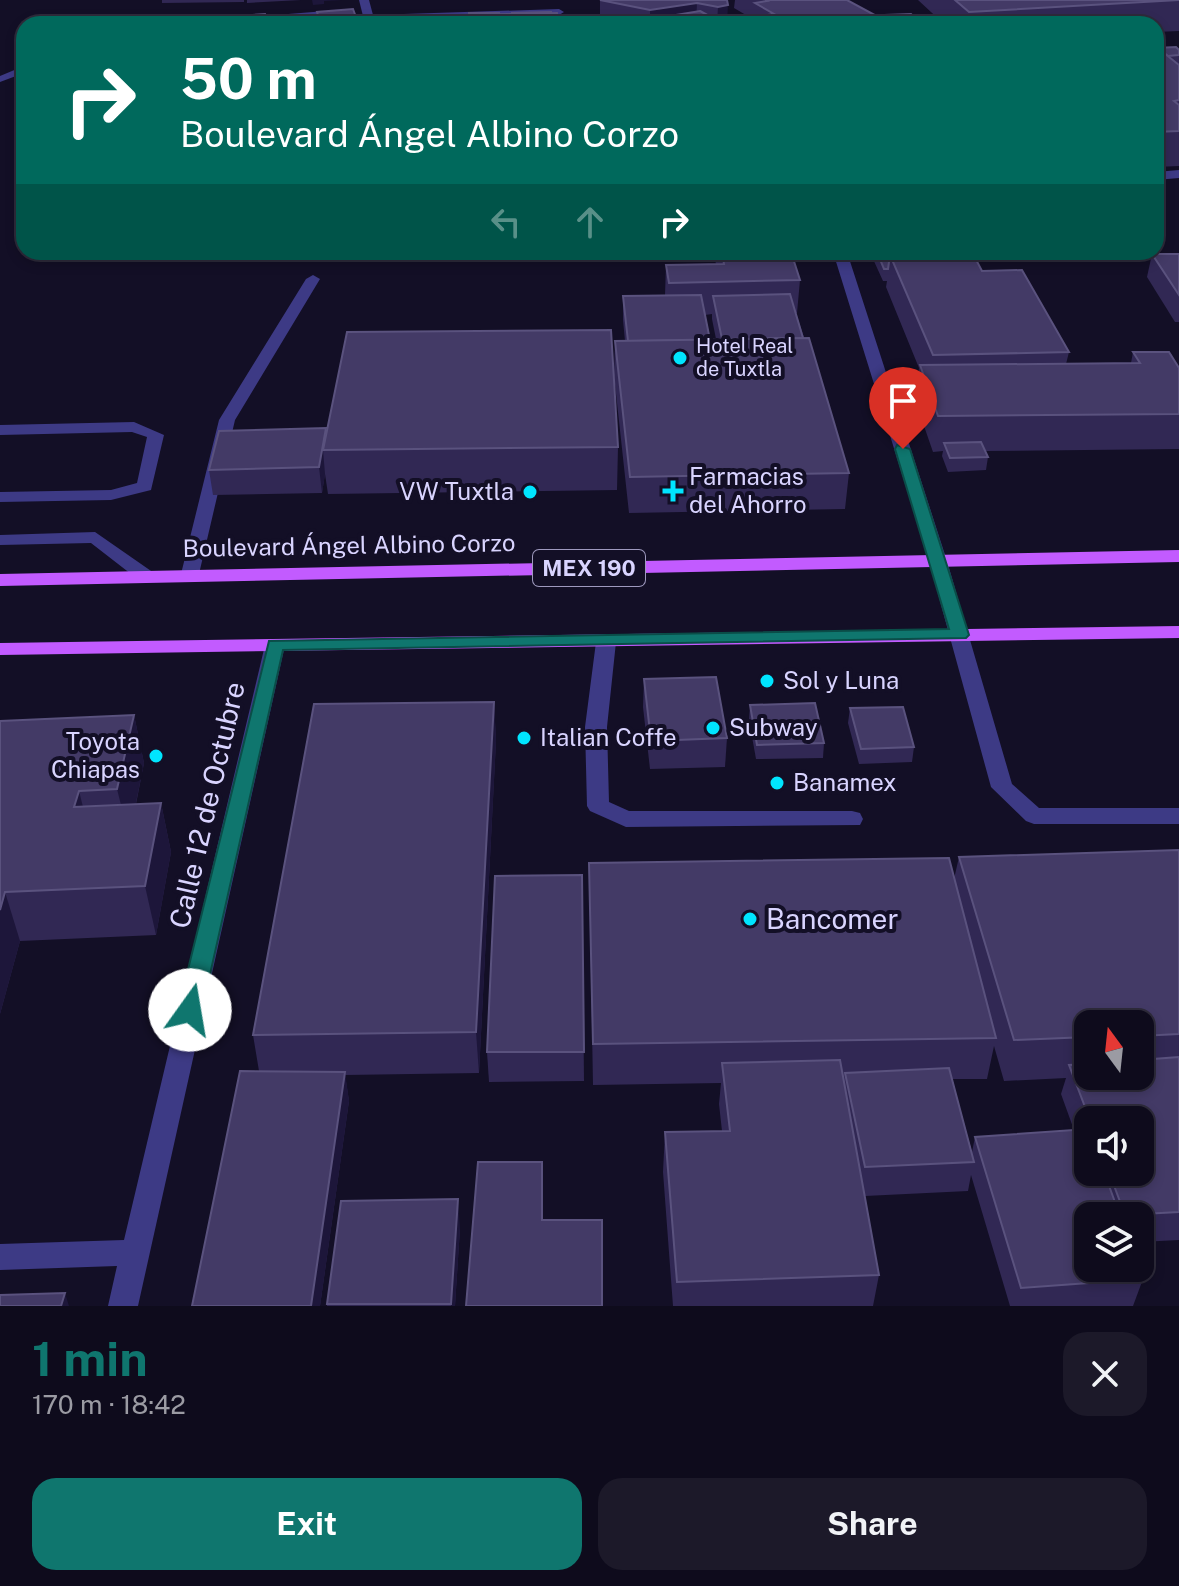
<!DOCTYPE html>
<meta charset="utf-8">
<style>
:root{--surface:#0e0b1c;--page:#1c1929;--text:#f1f3f6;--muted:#9b9ba3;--line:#2e2b3b;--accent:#0f766e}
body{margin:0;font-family:"Public Sans",sans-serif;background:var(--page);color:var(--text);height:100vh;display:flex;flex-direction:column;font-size:30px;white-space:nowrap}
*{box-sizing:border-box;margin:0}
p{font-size:26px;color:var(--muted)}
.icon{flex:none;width:44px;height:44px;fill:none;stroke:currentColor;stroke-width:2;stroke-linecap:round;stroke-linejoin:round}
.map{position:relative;height:1306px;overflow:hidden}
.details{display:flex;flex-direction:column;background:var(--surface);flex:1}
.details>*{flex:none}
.top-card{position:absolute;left:16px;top:16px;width:1148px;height:244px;border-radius:24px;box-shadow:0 4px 12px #0003,0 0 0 2px var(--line);background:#00695c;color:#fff;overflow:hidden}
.needle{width:52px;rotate:345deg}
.fabs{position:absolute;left:1074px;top:1010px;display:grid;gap:16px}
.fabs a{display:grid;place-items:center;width:80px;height:80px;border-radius:16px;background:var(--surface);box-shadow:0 4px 12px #0003,0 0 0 2px var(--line);font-size:40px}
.pin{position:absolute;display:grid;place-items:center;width:68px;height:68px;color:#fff;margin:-82px -34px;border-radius:50% 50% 50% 0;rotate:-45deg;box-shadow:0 0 8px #0007}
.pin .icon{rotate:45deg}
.me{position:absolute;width:88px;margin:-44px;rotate:13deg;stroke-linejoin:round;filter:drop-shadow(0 0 6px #0008)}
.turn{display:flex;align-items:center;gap:28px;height:168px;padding:0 32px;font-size:36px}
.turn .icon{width:104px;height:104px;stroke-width:2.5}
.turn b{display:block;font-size:56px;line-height:68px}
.lanes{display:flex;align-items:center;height:76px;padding:0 32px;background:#0003;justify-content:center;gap:40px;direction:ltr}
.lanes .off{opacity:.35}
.round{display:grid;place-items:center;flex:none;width:84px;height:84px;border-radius:24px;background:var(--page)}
.headline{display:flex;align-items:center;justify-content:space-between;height:136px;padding:0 32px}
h1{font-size:48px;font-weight:700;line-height:60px;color:var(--accent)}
.button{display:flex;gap:16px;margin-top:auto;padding:16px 32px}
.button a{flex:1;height:92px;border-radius:24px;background:var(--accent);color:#fff;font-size:32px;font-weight:700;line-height:92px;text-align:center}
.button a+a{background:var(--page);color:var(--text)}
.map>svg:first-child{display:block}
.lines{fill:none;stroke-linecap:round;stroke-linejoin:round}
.service{fill:#3d3a85;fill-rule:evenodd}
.minor{fill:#3d3a85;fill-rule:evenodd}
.primary{fill:#c25bff;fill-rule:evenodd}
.wall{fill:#312854;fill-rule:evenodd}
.shaded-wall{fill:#1d163a}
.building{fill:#433a66;stroke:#5a527e;stroke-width:2}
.route{fill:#0f766e;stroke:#0a4d48;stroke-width:2}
.poi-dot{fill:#00e5ff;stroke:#130f26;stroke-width:3}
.labels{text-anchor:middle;stroke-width:8;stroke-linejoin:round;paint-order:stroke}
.far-poi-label{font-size:20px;fill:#d9d4ff;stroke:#130f26;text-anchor:start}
.shield{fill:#130f26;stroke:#9e99be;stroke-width:2}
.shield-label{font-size:22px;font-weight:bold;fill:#d9d4ff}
.poi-label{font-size:24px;fill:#d9d4ff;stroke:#130f26;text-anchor:start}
.street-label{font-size:24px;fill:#d9d4ff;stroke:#130f26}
.near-street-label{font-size:28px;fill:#d9d4ff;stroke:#130f26}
.near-poi-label{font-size:28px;fill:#d9d4ff;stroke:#130f26;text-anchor:start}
</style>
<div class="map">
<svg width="1179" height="1306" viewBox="0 0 1179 1306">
<rect width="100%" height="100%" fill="#130f26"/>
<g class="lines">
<g class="service">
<path d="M 1179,170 L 1179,178 L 1156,180 L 1156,172 Z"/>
<path d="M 833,252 L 847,252 L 947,561 L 1012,784 L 1039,808 L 1179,808 L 1179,824 L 1034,824 L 1026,821 L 991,787 L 929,561 Z"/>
<path d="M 313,275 L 320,279 L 235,420 L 199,574 L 190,580 L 183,578 L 181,574 L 219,420 L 306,279 Z"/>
<path d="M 134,422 L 164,435 L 151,490 L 111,500 L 0,502 L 0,492 L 111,490 L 137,483 L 147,437 L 132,432 L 0,435 L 0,425 Z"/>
<path d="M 95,532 L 154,573 L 156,577 L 154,581 L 140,581 L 91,543 L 0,545 L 0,535 Z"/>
<path d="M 606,636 L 616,642 L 607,727 L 609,802 L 629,811 L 852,811 L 860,813 L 863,819 L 860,825 L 626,827 L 590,811 L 587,806 L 585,727 L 596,642 Z"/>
</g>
<g class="minor">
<path d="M 359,0 L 369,0 L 373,15 L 559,9 L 564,12 L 559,15 L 315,24 L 363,16 Z"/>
<path d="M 338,10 L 334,15 L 234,24 L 194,24 L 199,21 Z"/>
<path d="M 24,66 L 24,73 L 0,82 L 0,76 Z"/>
<path d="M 275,639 L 285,645 L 138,1306 L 108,1306 L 117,1266 L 0,1270 L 0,1244 L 124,1240 L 265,645 Z"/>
</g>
<g class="primary">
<path d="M 1179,550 L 1179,562 L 0,586 L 0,574 Z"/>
<path d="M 1179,626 L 1179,638 L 0,655 L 0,643 Z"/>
</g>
</g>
<g class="wall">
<path d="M 162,0 L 244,0 L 244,2 L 162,3 Z"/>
<path d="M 247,0 L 301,0 L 247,3 Z"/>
<path d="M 600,0 L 727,0 L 727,24 L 626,24 L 600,18 Z"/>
<path d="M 735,0 L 847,0 L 884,20 L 883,24 L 728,24 L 728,21 L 751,18 L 734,8 Z"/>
<path d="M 918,0 L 1179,0 L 1179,31 L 1156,32 L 1156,24 L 944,24 Z"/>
<path d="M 886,15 L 921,24 L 885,24 Z"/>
<path d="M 1156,48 L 1179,50 L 1179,166 L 1156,167 Z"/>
<path d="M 294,252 L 608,252 L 608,256 L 295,260 Z"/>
<path d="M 713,252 L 791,252 L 800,280 L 797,313 L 796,313 L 849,473 L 845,509 L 629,513 L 614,375 L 615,341 L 625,341 L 623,320 L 623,296 L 665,295 L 666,265 L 716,264 ZM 712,314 L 712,319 L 716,339 L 710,340 L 705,315 Z"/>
<path d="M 874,252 L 972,252 L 982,271 L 1069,352 L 1066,364 L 1131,363 L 1133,352 L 1179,368 L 1179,449 L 985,451 L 988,457 L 986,470 L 948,472 L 942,456 L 943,451 L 933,452 L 915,400 L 919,368 L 886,287 L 887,281 L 883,281 L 873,259 Z"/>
<path d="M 1152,254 L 1179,254 L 1179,322 L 1175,322 L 1147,277 Z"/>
<path d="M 326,428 L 326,433 L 618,447 L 617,490 L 328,494 L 325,474 L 322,493 L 213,495 L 209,470 Z"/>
<path d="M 644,679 L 727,738 L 725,767 L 650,769 L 643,707 Z"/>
<path d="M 494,702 L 496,741 L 479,1073 L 345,1075 L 349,1101 L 320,1306 L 192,1306 L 259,1071 L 253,1035 Z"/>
<path d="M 750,705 L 824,743 L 823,758 L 756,759 L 749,720 Z"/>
<path d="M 850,708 L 914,747 L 912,762 L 859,764 L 848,723 Z"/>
<path d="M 134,715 L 144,763 L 136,804 L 161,803 L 171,852 L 156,935 L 20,941 L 0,1014 L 0,721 Z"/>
<path d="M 1179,850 L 1179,1240 L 1140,1242 L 1140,1216 L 1088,1216 L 1143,1279 L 1133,1306 L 1010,1306 L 971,1175 L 968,1191 L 865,1196 L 879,1275 L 873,1306 L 673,1306 L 663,1172 L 665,1132 L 722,1131 L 719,1104 L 721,1083 L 593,1085 L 589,863 L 954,879 L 959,857 ZM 1088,1024 L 1140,1024 L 1140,1076 L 1088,1076 ZM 994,1046 L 1004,1081 L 1066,1078 L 1061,1094 L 1074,1130 L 975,1137 L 972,1152 L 952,1079 L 987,1079 ZM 1088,1120 L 1140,1120 L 1140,1172 L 1088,1172 Z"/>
<path d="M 582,875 L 584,1081 L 489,1082 L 487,1052 Z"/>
<path d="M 460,1228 L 455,1306 L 327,1306 L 327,1304 Z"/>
</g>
<g class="shaded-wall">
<path d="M 312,0 L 342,0 L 324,1 L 324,4 L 313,5 Z"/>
<path d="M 697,3 L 696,22 L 650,24 L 650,10 Z"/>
<path d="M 728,5 L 727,24 L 717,24 L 718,7 Z"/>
<path d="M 884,20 L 883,24 L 858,24 Z"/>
<path d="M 326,428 L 328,450 L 323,450 L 325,474 L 322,493 L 319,467 Z"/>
<path d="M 494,702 L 496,741 L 479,1073 L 476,1032 Z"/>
<path d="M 134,715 L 144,763 L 129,837 L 117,789 Z"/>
<path d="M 79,791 L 91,839 L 74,807 Z"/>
<path d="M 161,803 L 171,852 L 156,935 L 145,886 Z"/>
<path d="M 5,892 L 20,941 L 0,1014 L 0,910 Z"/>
<path d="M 345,1072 L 349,1101 L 320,1306 L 311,1306 Z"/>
<path d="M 542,1162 L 543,1192 L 543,1249 L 542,1220 Z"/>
<path d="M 458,1199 L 460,1228 L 455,1306 L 451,1306 Z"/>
<path d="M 65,1293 L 69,1306 L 61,1306 Z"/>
</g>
<g class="building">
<path d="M 600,0 L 727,0 L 728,5 L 718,7 L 697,3 L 650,10 Z"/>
<path d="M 765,0 L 847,0 L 884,20 L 858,24 L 732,24 L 728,21 L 774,14 L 755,3 L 767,1 Z"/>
<path d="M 955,0 L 1179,0 L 969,12 Z"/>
<path d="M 353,9 L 356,17 L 367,16 L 370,24 L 321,24 L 317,12 Z"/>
<path d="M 700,11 L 724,24 L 637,24 L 633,22 Z"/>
<path d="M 551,12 L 551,13 L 512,14 L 512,13 Z"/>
<path d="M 469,13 L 499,13 L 499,14 L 469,15 Z"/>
<path d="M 557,13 L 559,24 L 461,24 L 461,15 Z"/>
<path d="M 265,14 L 267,24 L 224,24 L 222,17 Z"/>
<path d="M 911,14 L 921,24 L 894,24 L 886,15 Z"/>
<path d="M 219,18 L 220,24 L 178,24 L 177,21 Z"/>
<path d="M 410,22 L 411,24 L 381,23 Z"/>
<path d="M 1176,47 L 1179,50 L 1179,55 L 1168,56 L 1159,49 L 1156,49 L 1156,48 Z"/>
<path d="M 1156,49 L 1159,49 L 1179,65 L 1179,100 L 1174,101 L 1179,105 L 1179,131 L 1156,132 Z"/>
<path d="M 722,252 L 791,252 L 800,280 L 669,283 L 666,265 L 724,264 Z"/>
<path d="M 877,252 L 910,252 L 910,254 L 890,255 L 888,269 L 884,269 Z"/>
<path d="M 913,252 L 972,252 L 982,271 L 1022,270 L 1069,352 L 933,355 L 890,255 L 914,254 Z"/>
<path d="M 1152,254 L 1179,254 L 1179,295 Z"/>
<path d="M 790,294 L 803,338 L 722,339 L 713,296 Z"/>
<path d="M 701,295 L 710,340 L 628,341 L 623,296 Z"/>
<path d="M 611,330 L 618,447 L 323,450 L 347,332 Z"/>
<path d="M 809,338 L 849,473 L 630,477 L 615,341 Z"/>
<path d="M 1133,352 L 1169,352 L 1179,368 L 1179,414 L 938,416 L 920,365 L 1140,363 Z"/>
<path d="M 326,428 L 319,467 L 209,470 L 219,431 Z"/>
<path d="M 981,442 L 988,457 L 950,458 L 944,443 Z"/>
<path d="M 716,677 L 727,738 L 651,741 L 644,679 Z"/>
<path d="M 494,702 L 476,1032 L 253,1035 L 314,704 Z"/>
<path d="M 815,703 L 824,743 L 757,745 L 750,705 Z"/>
<path d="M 903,707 L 914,747 L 861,749 L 850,708 Z"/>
<path d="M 134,715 L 117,789 L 79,791 L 74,807 L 161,803 L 145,886 L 5,892 L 0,910 L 0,721 Z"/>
<path d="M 1179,850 L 1179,1034 L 1140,1036 L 1140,1024 L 1088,1024 L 1088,1037 L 1014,1040 L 959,857 Z"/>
<path d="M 949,858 L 996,1038 L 593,1044 L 589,863 Z"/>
<path d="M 582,875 L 584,1052 L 487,1052 L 495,876 Z"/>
<path d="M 1179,1057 L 1179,1212 L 1125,1215 L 1109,1172 L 1140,1172 L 1140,1120 L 1090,1120 L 1069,1065 L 1088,1064 L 1088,1076 L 1140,1076 L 1140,1060 Z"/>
<path d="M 840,1060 L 879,1275 L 677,1282 L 665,1132 L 730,1131 L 722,1063 Z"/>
<path d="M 949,1068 L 974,1162 L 865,1167 L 845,1073 Z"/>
<path d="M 240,1071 L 345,1072 L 311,1306 L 192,1306 Z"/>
<path d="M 1088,1129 L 1088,1172 L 1104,1172 L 1120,1216 L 1088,1216 L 1088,1268 L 1139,1268 L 1143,1279 L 1021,1288 L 975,1137 Z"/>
<path d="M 478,1162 L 542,1162 L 542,1220 L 602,1220 L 602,1306 L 466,1306 Z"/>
<path d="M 458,1199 L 451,1304 L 327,1304 L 341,1201 Z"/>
<path d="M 65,1293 L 61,1306 L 0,1306 L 0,1295 Z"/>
</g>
<path class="route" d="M 897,445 L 910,449 L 969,635 L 966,638 L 283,650 L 202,1010 L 198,1016 L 182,1016 L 178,1010 L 269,641 L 949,629 L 895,449 Z"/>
<g class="poi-dot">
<circle cx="680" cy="358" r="8"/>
<path d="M669 479h8v8h8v8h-8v8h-8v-8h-8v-8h8z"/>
<circle cx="530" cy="492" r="8"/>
<circle cx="767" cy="681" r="8"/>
<circle cx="713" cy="728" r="8"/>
<circle cx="524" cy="738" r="8"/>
<circle cx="156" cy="756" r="8"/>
<circle cx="777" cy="783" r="8"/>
<circle cx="750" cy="919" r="8"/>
</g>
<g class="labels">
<g class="far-poi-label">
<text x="696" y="353">Hotel Real<tspan x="696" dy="23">de Tuxtla</tspan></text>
</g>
<rect class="shield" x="533" y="550" width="112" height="36" rx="6"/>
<g class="shield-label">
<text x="589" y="576">MEX 190</text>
</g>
<g class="poi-label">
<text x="689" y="485">Farmacias<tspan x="689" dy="28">del Ahorro</tspan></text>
<text x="514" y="500" text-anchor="end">VW Tuxtla</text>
<text x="783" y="689">Sol y Luna</text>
<text x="729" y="736">Subway</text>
<text x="540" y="746">Italian Coffe</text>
<text x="140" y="750" text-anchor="end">Toyota<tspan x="140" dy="28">Chiapas</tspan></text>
<text x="793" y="791">Banamex</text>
</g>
<g class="street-label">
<text transform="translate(349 546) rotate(-1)" y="8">Boulevard Ángel Albino Corzo</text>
</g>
<g class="near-street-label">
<text transform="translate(207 805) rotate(-77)" y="10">Calle 12 de Octubre</text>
</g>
<g class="near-poi-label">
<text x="766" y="929">Bancomer</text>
</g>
</g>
</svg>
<div class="fabs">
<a><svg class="needle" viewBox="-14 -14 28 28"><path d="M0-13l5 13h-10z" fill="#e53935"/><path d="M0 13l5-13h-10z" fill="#9b9ba3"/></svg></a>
<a><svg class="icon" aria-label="sound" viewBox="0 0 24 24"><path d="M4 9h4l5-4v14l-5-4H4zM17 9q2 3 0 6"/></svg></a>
<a><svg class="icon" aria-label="layers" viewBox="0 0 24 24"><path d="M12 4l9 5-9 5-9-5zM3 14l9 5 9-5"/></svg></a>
</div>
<div class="pin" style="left:903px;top:449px;background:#d93025"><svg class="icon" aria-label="arrive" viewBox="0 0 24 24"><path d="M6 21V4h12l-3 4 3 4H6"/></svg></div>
<svg class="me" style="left:190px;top:1010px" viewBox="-20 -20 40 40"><circle r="19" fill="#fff"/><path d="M0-13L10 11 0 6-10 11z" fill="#0f766e"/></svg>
<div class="top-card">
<div class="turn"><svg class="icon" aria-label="right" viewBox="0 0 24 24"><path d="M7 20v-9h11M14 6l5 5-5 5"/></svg><div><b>50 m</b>Boulevard Ángel Albino Corzo</div></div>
<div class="lanes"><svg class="icon off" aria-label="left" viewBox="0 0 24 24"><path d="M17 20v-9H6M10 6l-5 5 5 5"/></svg><svg class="icon off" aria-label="ahead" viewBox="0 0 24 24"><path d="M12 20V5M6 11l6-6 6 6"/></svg><svg class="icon" aria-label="right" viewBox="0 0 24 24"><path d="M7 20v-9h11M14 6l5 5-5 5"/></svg></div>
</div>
</div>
<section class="details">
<div class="headline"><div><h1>1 min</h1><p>170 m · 18:42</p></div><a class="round"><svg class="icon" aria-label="close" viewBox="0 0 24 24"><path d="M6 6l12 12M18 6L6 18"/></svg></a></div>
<div class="button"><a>Exit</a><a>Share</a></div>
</section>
